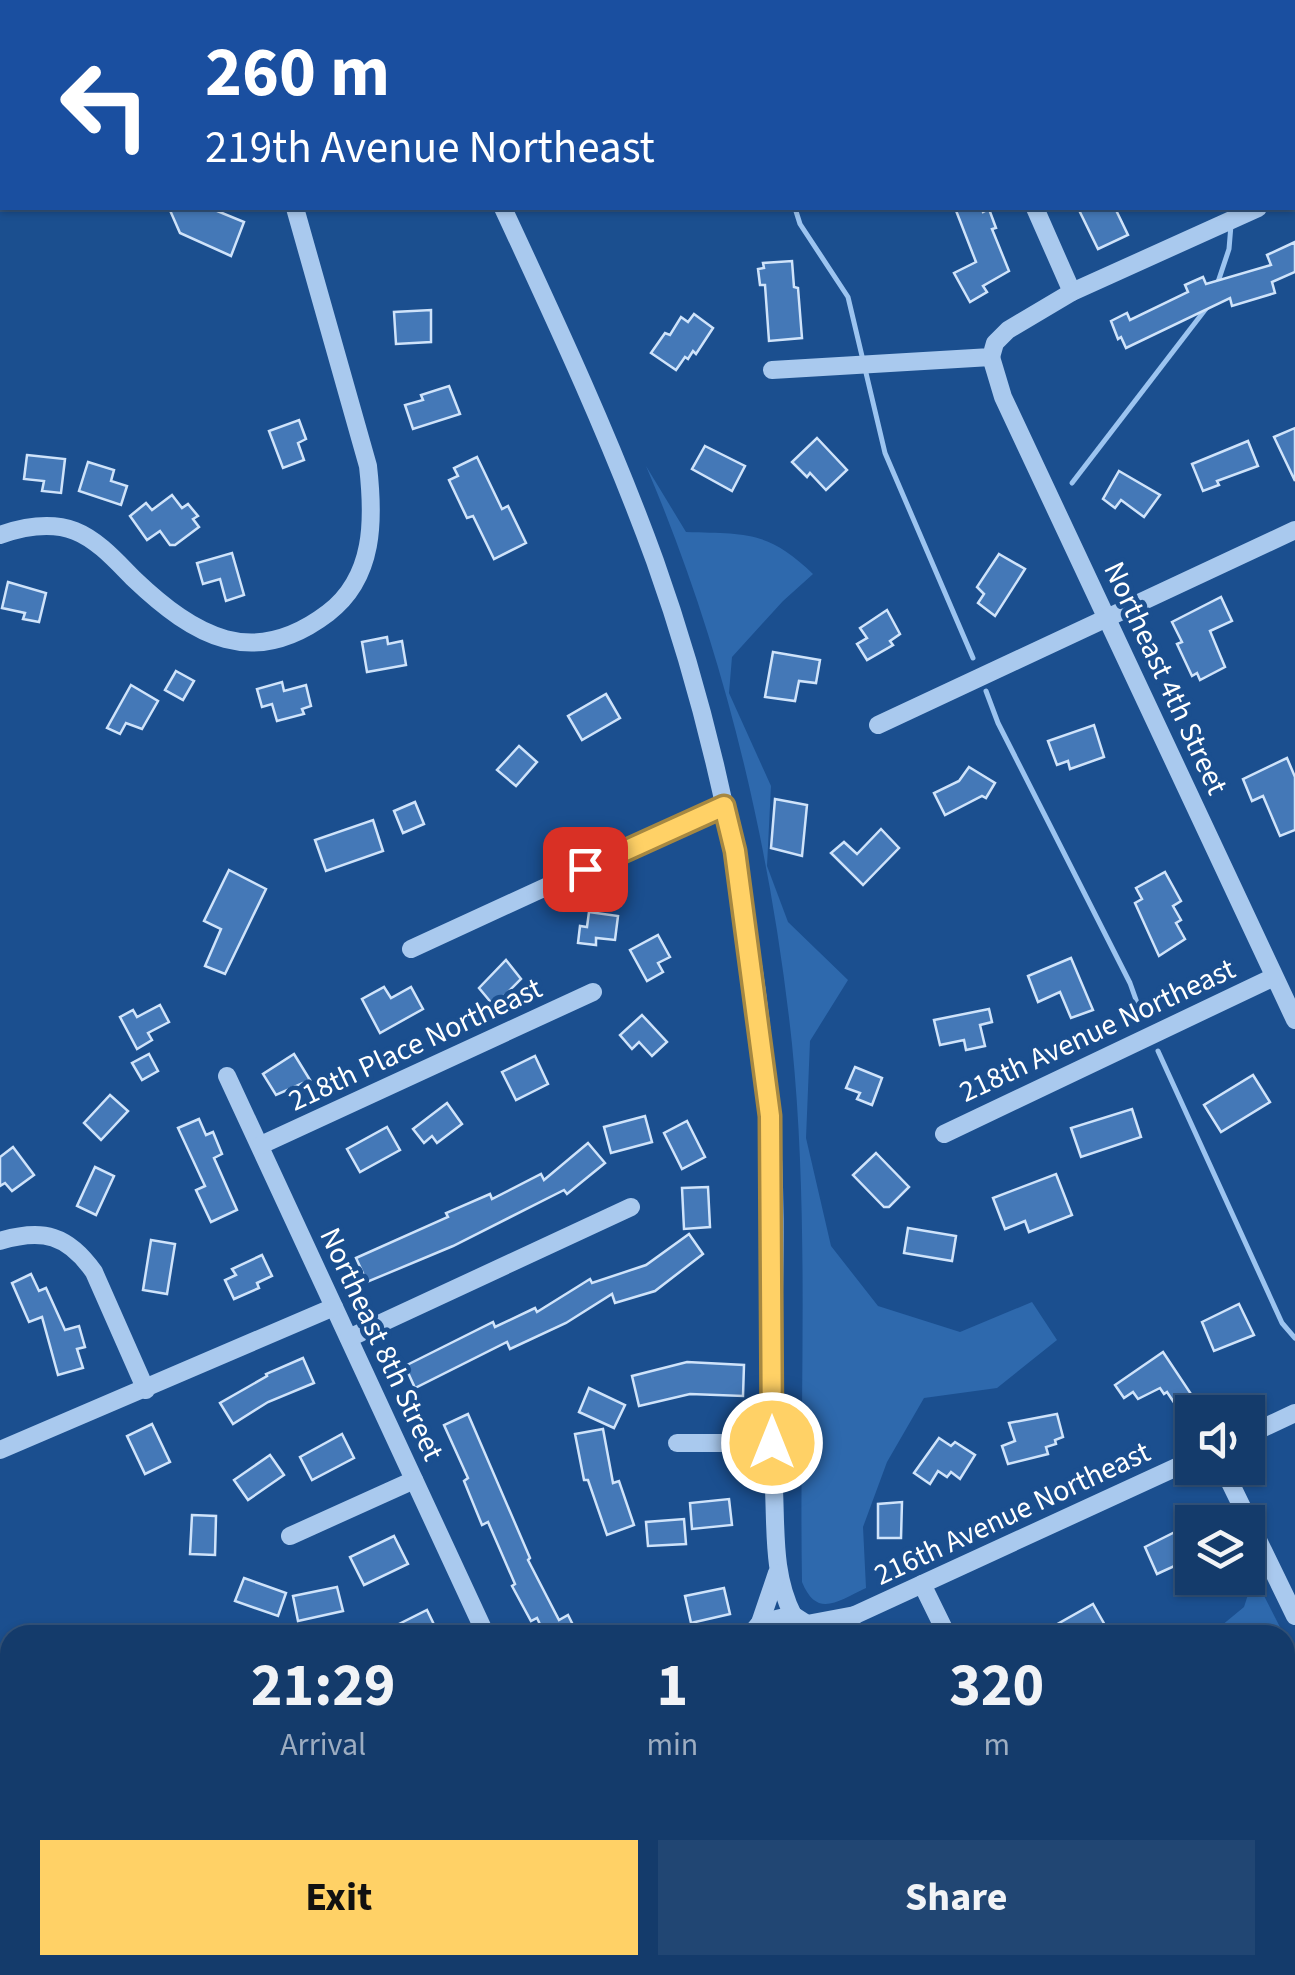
<!DOCTYPE html>
<style>
:root{--surface:#143b6b;--page:#214673;--text:#f1f3f6;--muted:#9dadc1;--line:#33557e;--accent:#ffd166}
body{margin:0;font-family:"Source Sans 3",sans-serif;background:var(--page);color:var(--text);height:100vh;display:flex;flex-direction:column;font-size:38px;white-space:nowrap}
*{box-sizing:border-box;margin:0}
p{font-size:32px;color:var(--muted)}
.icon{flex:none;width:55px;height:55px;fill:none;stroke:currentColor;stroke-width:2;stroke-linecap:round;stroke-linejoin:round}
.map{position:relative;flex:1;overflow:hidden}
.details{position:absolute;left:0px;top:1625px;width:1295px;height:350px;display:flex;flex-direction:column;background:var(--surface);border-radius:30px 30px 0 0;box-shadow:0 2px 8px #0004,0 0 0 2px var(--line)}
.details>*{flex:none}
.guide{position:absolute;left:0px;top:0px;width:1295px;height:210px;box-shadow:0 2px 8px #0004,0 0 0 2px var(--line);background:#1a4fa0;color:#fff;overflow:hidden}
.controls{position:absolute;left:1175px;top:1395px;display:grid;gap:20px}
.controls a{display:grid;place-items:center;width:90px;height:90px;border-radius:0px;background:var(--surface);box-shadow:0 2px 8px #0004,0 0 0 2px var(--line);font-size:50px}
.pin{position:absolute;display:grid;place-items:center;width:85px;height:85px;color:#fff;margin:-42px;border-radius:20px;box-shadow:0 5px 15px #0006}
.me{position:absolute;width:110px;margin:-55px;rotate:0deg;stroke-linejoin:round;filter:drop-shadow(0 0 8px #0008)}
.turn{display:flex;align-items:center;gap:35px;height:210px;padding:0 40px;font-size:45px}
.turn .icon{width:130px;height:130px;stroke-width:2.5}
.turn b{display:block;font-size:70px;line-height:85px}
.eta{display:flex;justify-content:space-evenly;align-items:center;height:170px;text-align:center}
.eta b{font-size:60px;font-weight:700;line-height:70px}
.cta{display:flex;gap:20px;margin-top:auto;padding:20px 40px}
.cta a{flex:1;height:115px;border-radius:0px;background:var(--accent);color:#111;font-size:40px;font-weight:700;line-height:115px;text-align:center}
.cta a+a{background:var(--page);color:var(--text)}
.map>svg:first-child{display:block}
.green{fill:#2e69ad}
.lines{fill:none;stroke-linecap:round;stroke-linejoin:round}
.stream{stroke:#9cc4f0;stroke-width:5}
.building{fill:#4478b7;stroke:#cfe3fa;stroke-width:2.5}
.minor{stroke:#a9c9ee;stroke-width:18}
.route-casing{stroke:#a68842;stroke-width:25}
.route{stroke:#ffd166;stroke-width:18}
.labels{text-anchor:middle;stroke-width:9;stroke-linejoin:round;paint-order:stroke}
.street-label{font-size:30px;fill:#fff;stroke:#1b4f8f}
</style>
<div class="map">
<svg width="1295" height="1975" viewBox="0 0 1295 1975">
<rect width="100%" height="100%" fill="#1b4f8f"/>
<g class="green">
<path d="M 646,466 L 686,532 C 745,534 768,530 813,574 L 783,601 L 732,657 L 729,693 L 771,786 L 767,866 L 788,922 L 848,980 L 810,1041 L 806,1138 L 831,1246 L 878,1306 L 960,1332 L 1032,1302 L 1057,1340 L 997,1388 L 924,1398 L 887,1462 L 863,1527 L 866,1588 C 838,1601 817,1619 802,1582 C 799,1403 810,1223 792,1044 C 771,847 724,648 646,466 Z"/>
<path d="M 1254,1576 L 1284,1635 L 1210,1635 L 1244,1607 Z"/>
<path d="M 1285,1636 L 1295,1656 L 1295,1975 L 1260,1975 L 1259,1965 L 1285,1965 Z"/>
<path d="M 789,1965 L 847,1965 L 845,1975 L 789,1975 Z"/>
</g>
<g class="lines">
<g class="stream">
<path d="M 715,0 L 716,0"/>
<path d="M 1208,0 L 1209,2"/>
<path d="M 795,208 L 800,224 L 848,297 L 885,453 L 973,658"/>
<path d="M 1218,282 L 1229,249 L 1231,225"/>
<path d="M 1072,483 L 1208,306"/>
<path d="M 986,691 L 998,723 L 1130,983 L 1140,1011"/>
<path d="M 1158,1051 L 1282,1323 L 1295,1338"/>
<path d="M 1295,1734 L 1295,1736"/>
<path d="M 1295,1902 L 1295,1909"/>
</g>
</g>
<g class="building">
<path d="M 169,208 L 210,208 L 244,222 L 231,256 L 180,233 Z"/>
<path d="M 955,208 L 981,208 L 983,212 L 989,209 L 996,228 L 992,229 L 1009,271 L 983,286 L 987,292 L 970,302 L 954,273 L 976,262 Z"/>
<path d="M 1078,208 L 1115,208 L 1128,235 L 1098,249 Z"/>
<path d="M 1295,242 L 1295,272 L 1272,282 L 1275,293 L 1232,306 L 1230,298 L 1126,348 L 1121,337 L 1118,339 L 1111,321 L 1127,313 L 1130,320 L 1188,292 L 1185,285 L 1203,277 L 1206,284 L 1271,265 L 1267,255 Z"/>
<path d="M 792,261 L 794,287 L 798,288 L 802,338 L 769,341 L 765,285 L 760,285 L 758,269 L 764,268 L 763,263 Z"/>
<path d="M 431,310 L 431,342 L 396,344 L 394,312 Z"/>
<path d="M 694,314 L 713,328 L 696,354 L 693,351 L 688,359 L 685,357 L 676,370 L 651,353 L 665,333 L 670,335 L 681,317 L 688,322 Z"/>
<path d="M 449,386 L 460,414 L 413,429 L 405,405 L 423,400 L 421,395 Z"/>
<path d="M 299,420 L 306,439 L 298,443 L 304,460 L 283,468 L 269,431 Z"/>
<path d="M 1295,428 L 1295,481 L 1274,437 Z"/>
<path d="M 817,438 L 847,470 L 826,490 L 810,473 L 807,477 L 792,462 Z"/>
<path d="M 1248,441 L 1258,466 L 1217,481 L 1219,485 L 1203,491 L 1192,464 Z"/>
<path d="M 705,446 L 745,466 L 732,491 L 692,469 Z"/>
<path d="M 27,455 L 65,459 L 61,493 L 42,491 L 44,481 L 24,479 Z"/>
<path d="M 477,457 L 502,509 L 508,506 L 526,543 L 494,559 L 473,516 L 467,518 L 449,480 L 458,476 L 454,468 Z"/>
<path d="M 88,462 L 114,470 L 111,481 L 127,486 L 121,505 L 79,491 Z"/>
<path d="M 1119,471 L 1160,495 L 1144,517 L 1121,500 L 1115,508 L 1103,499 Z"/>
<path d="M 172,495 L 182,508 L 188,504 L 198,516 L 193,519 L 199,527 L 175,545 L 170,545 L 160,531 L 147,540 L 130,516 L 146,503 L 152,510 Z"/>
<path d="M 232,553 L 244,595 L 226,601 L 220,579 L 203,584 L 197,563 Z"/>
<path d="M 999,554 L 1025,569 L 995,616 L 978,603 L 984,594 L 977,587 Z"/>
<path d="M 8,582 L 46,593 L 39,622 L 23,619 L 25,613 L 2,608 Z"/>
<path d="M 1221,597 L 1232,621 L 1210,631 L 1225,667 L 1200,680 L 1197,673 L 1192,676 L 1177,644 L 1182,642 L 1172,622 Z"/>
<path d="M 887,610 L 900,634 L 890,641 L 893,645 L 867,660 L 857,644 L 867,638 L 860,628 Z"/>
<path d="M 387,637 L 388,644 L 402,641 L 406,665 L 367,672 L 362,642 Z"/>
<path d="M 773,652 L 820,660 L 816,683 L 799,681 L 795,701 L 765,697 Z"/>
<path d="M 176,671 L 194,681 L 183,700 L 165,690 Z"/>
<path d="M 282,682 L 284,691 L 306,685 L 311,706 L 302,709 L 304,714 L 277,721 L 272,704 L 262,707 L 257,689 Z"/>
<path d="M 131,685 L 158,701 L 142,729 L 126,723 L 120,734 L 107,728 Z"/>
<path d="M 606,694 L 620,718 L 582,740 L 568,716 Z"/>
<path d="M 1094,725 L 1104,757 L 1070,769 L 1068,761 L 1057,765 L 1048,741 Z"/>
<path d="M 519,746 L 537,762 L 516,786 L 497,770 Z"/>
<path d="M 1287,758 L 1295,777 L 1295,830 L 1280,836 L 1263,796 L 1252,801 L 1243,779 Z"/>
<path d="M 969,767 L 995,783 L 986,798 L 982,796 L 945,815 L 934,793 L 959,781 Z"/>
<path d="M 775,799 L 807,805 L 802,856 L 771,848 Z"/>
<path d="M 415,802 L 424,824 L 403,833 L 394,811 Z"/>
<path d="M 373,820 L 383,851 L 326,871 L 315,840 Z"/>
<path d="M 881,829 L 899,848 L 863,885 L 831,853 L 844,842 L 857,854 Z"/>
<path d="M 229,870 L 266,889 L 225,974 L 205,966 L 221,929 L 204,921 Z"/>
<path d="M 1165,872 L 1181,901 L 1173,906 L 1181,920 L 1176,923 L 1185,939 L 1159,956 L 1135,903 L 1142,899 L 1136,888 Z"/>
<path d="M 589,912 L 618,916 L 615,940 L 596,938 L 596,945 L 578,943 L 580,926 L 587,927 Z"/>
<path d="M 658,935 L 670,957 L 658,963 L 663,972 L 647,981 L 630,950 Z"/>
<path d="M 1071,958 L 1093,1010 L 1071,1018 L 1060,992 L 1038,1002 L 1028,976 Z"/>
<path d="M 506,960 L 521,979 L 494,1006 L 479,988 Z"/>
<path d="M 384,987 L 391,998 L 411,987 L 423,1009 L 380,1033 L 362,999 Z"/>
<path d="M 160,1005 L 169,1022 L 148,1033 L 152,1040 L 137,1049 L 120,1017 L 133,1010 L 137,1017 Z"/>
<path d="M 989,1009 L 992,1022 L 980,1025 L 985,1046 L 966,1050 L 964,1040 L 940,1045 L 934,1020 Z"/>
<path d="M 642,1015 L 667,1042 L 652,1056 L 639,1042 L 632,1049 L 620,1035 Z"/>
<path d="M 149,1054 L 158,1071 L 142,1080 L 132,1063 Z"/>
<path d="M 294,1054 L 310,1080 L 276,1095 L 263,1074 Z"/>
<path d="M 535,1056 L 548,1084 L 516,1100 L 502,1072 Z"/>
<path d="M 855,1067 L 882,1078 L 872,1105 L 857,1099 L 860,1093 L 846,1088 Z"/>
<path d="M 1253,1075 L 1270,1102 L 1221,1132 L 1204,1105 Z"/>
<path d="M 110,1095 L 128,1111 L 101,1140 L 84,1123 Z"/>
<path d="M 447,1103 L 462,1124 L 437,1143 L 432,1136 L 424,1143 L 413,1129 Z"/>
<path d="M 1132,1109 L 1141,1137 L 1081,1157 L 1071,1128 Z"/>
<path d="M 645,1116 L 652,1142 L 611,1153 L 604,1127 Z"/>
<path d="M 199,1119 L 206,1135 L 213,1132 L 222,1154 L 214,1158 L 237,1210 L 211,1222 L 196,1190 L 205,1186 L 178,1128 Z"/>
<path d="M 687,1121 L 705,1157 L 682,1169 L 664,1133 Z"/>
<path d="M 387,1127 L 400,1150 L 360,1172 L 347,1149 Z"/>
<path d="M 588,1143 L 605,1163 L 567,1194 L 564,1190 L 453,1246 L 367,1282 L 356,1258 L 448,1217 L 446,1213 L 490,1194 L 492,1199 L 541,1174 L 544,1180 Z"/>
<path d="M 13,1147 L 34,1175 L 12,1191 L 5,1183 L 0,1186 L 0,1157 Z"/>
<path d="M 876,1153 L 909,1187 L 889,1207 L 884,1207 L 853,1175 Z"/>
<path d="M 95,1167 L 114,1176 L 96,1215 L 77,1206 Z"/>
<path d="M 1056,1174 L 1072,1215 L 1029,1232 L 1025,1221 L 1005,1229 L 993,1198 Z"/>
<path d="M 708,1187 L 710,1227 L 684,1229 L 682,1188 Z"/>
<path d="M 908,1228 L 956,1236 L 952,1261 L 904,1253 Z"/>
<path d="M 689,1234 L 703,1254 L 655,1291 L 615,1303 L 612,1294 L 566,1323 L 510,1349 L 507,1342 L 415,1388 L 405,1366 L 493,1322 L 495,1327 L 535,1308 L 537,1312 L 590,1279 L 592,1283 L 646,1265 Z"/>
<path d="M 151,1240 L 175,1244 L 167,1294 L 143,1290 Z"/>
<path d="M 262,1255 L 272,1276 L 257,1283 L 259,1288 L 234,1299 L 225,1280 L 236,1275 L 232,1269 Z"/>
<path d="M 31,1274 L 39,1291 L 46,1288 L 65,1330 L 79,1326 L 85,1347 L 77,1349 L 83,1368 L 58,1375 L 42,1317 L 29,1322 L 12,1283 Z"/>
<path d="M 1239,1304 L 1254,1335 L 1214,1351 L 1202,1322 Z"/>
<path d="M 1163,1352 L 1195,1400 L 1179,1410 L 1167,1392 L 1164,1394 L 1160,1388 L 1138,1399 L 1133,1392 L 1124,1398 L 1115,1385 Z"/>
<path d="M 303,1358 L 314,1383 L 268,1402 L 233,1424 L 220,1403 L 267,1376 L 266,1374 Z"/>
<path d="M 687,1362 L 744,1365 L 743,1396 L 690,1394 L 639,1406 L 632,1376 Z"/>
<path d="M 589,1388 L 625,1405 L 614,1428 L 579,1412 Z"/>
<path d="M 468,1414 L 530,1558 L 528,1560 L 559,1620 L 568,1615 L 578,1635 L 545,1635 L 537,1618 L 531,1621 L 512,1586 L 515,1584 L 488,1522 L 482,1525 L 464,1481 L 468,1478 L 444,1425 Z"/>
<path d="M 1057,1414 L 1063,1437 L 1055,1440 L 1056,1444 L 1046,1447 L 1048,1454 L 1008,1464 L 1002,1446 L 1015,1441 L 1009,1423 Z"/>
<path d="M 152,1424 L 170,1462 L 145,1474 L 127,1436 Z"/>
<path d="M 603,1429 L 613,1483 L 619,1481 L 634,1525 L 607,1535 L 588,1480 L 584,1480 L 575,1434 Z"/>
<path d="M 342,1434 L 354,1458 L 312,1480 L 300,1457 Z"/>
<path d="M 939,1438 L 951,1446 L 955,1442 L 975,1455 L 960,1479 L 951,1472 L 947,1477 L 938,1471 L 930,1484 L 914,1473 Z"/>
<path d="M 270,1455 L 284,1475 L 248,1500 L 234,1480 Z"/>
<path d="M 729,1499 L 732,1525 L 692,1529 L 690,1503 Z"/>
<path d="M 902,1502 L 901,1538 L 878,1538 L 878,1504 Z"/>
<path d="M 192,1515 L 216,1516 L 215,1555 L 190,1554 Z"/>
<path d="M 684,1519 L 686,1544 L 648,1546 L 646,1522 Z"/>
<path d="M 1187,1526 L 1192,1540 L 1192,1558 L 1157,1574 L 1145,1547 Z"/>
<path d="M 394,1536 L 408,1564 L 364,1585 L 350,1557 Z"/>
<path d="M 244,1578 L 286,1593 L 278,1616 L 235,1601 Z"/>
<path d="M 337,1587 L 343,1611 L 298,1621 L 293,1596 Z"/>
<path d="M 724,1588 L 730,1614 L 691,1623 L 685,1596 Z"/>
<path d="M 1093,1604 L 1106,1627 L 1090,1635 L 1038,1635 Z"/>
<path d="M 427,1610 L 439,1635 L 377,1635 Z"/>
</g>
<g class="lines">
<g class="minor">
<path d="M 75,0 L 78,2"/>
<path d="M 403,0 L 404,2"/>
<path d="M 801,0 L 802,2"/>
<path d="M 855,0 L 855,2"/>
<path d="M 98,2 L 101,0"/>
<path d="M 345,2 L 348,0"/>
<path d="M 1040,2 L 1046,0"/>
<path d="M 1292,191 L 1295,190"/>
<path d="M 503,208 C 557,324 611,440 655,561 C 718,738 754,926 770,1113 C 781,1238 768,1365 774,1490 C 776,1533 773,1576 793,1615"/>
<path d="M 1035,208 L 1072,292"/>
<path d="M 991,357 L 1003,397 L 1295,1020"/>
<path d="M 772,370 L 991,357 L 995,343 L 1008,330 L 1072,292 L 1258,208"/>
<path d="M 0,535 C 23,527 51,522 75,531 C 98,540 117,562 134,579 C 195,637 253,670 328,613 C 375,577 374,519 368,466 L 295,208"/>
<path d="M 878,725 L 1295,530"/>
<path d="M 411,949 L 724,805"/>
<path d="M 227,1076 L 486,1635"/>
<path d="M 944,1134 L 1274,977"/>
<path d="M 261,1145 L 593,992"/>
<path d="M 0,1241 C 43,1228 68,1235 94,1272 L 146,1390"/>
<path d="M 349,1338 L 631,1207"/>
<path d="M 1248,1435 L 1295,1413"/>
<path d="M 677,1443 L 772,1443"/>
<path d="M 0,1450 L 334,1307"/>
<path d="M 1223,1468 L 1295,1616"/>
<path d="M 290,1536 L 414,1480"/>
<path d="M 922,1584 L 947,1635"/>
<path d="M 760,1623 L 777,1573"/>
<path d="M 807,1624 L 855,1615 L 1192,1460"/>
<path d="M 750,1635 L 760,1623 L 793,1615 L 807,1624 L 815,1635"/>
<path d="M 837,1635 L 855,1615"/>
<path d="M 226,1965 L 231,1975"/>
<path d="M 639,1965 L 644,1975"/>
<path d="M 1083,1965 L 1083,1975"/>
<path d="M 97,1975 L 119,1965"/>
<path d="M 769,1975 L 769,1965"/>
</g>
</g>
<g class="lines">
<g class="route-casing">
<path id="route" d="M 585,869 L 724,806 L 735,851 L 770,1116 L 772,1443"/>
</g>
<use href="#route" class="route"/>
</g>
<g class="labels">
<g class="street-label">
<text transform="translate(1166 678) rotate(65)" y="10">Northeast 4th Street</text>
<text transform="translate(1097 1030) rotate(-25)" y="10">218th Avenue Northeast</text>
<text transform="translate(415 1044) rotate(-25)" y="10">218th Place Northeast</text>
<text transform="translate(382 1344) rotate(65)" y="10">Northeast 8th Street</text>
<text transform="translate(1012 1513) rotate(-25)" y="10">216th Avenue Northeast</text>
</g>
</g>
</svg>
<div class="controls">
<a><svg class="icon" aria-label="sound" viewBox="0 0 24 24"><path d="M4 9h4l5-4v14l-5-4H4zM17 9q2 3 0 6"/></svg></a>
<a><svg class="icon" aria-label="layers" viewBox="0 0 24 24"><path d="M12 4l9 5-9 5-9-5zM3 14l9 5 9-5"/></svg></a>
</div>
<div class="pin" style="left:585px;top:869px;background:#d93025"><svg class="icon" aria-label="arrive" viewBox="0 0 24 24"><path d="M6 21V4h12l-3 4 3 4H6"/></svg></div>
<svg class="me" style="left:772px;top:1443px" viewBox="-20 -20 40 40"><circle r="17" fill="#ffd166" stroke="#fff" stroke-width="3"/><path d="M0-11L8 9 0 5-8 9z" fill="#fff"/></svg>
<div class="guide">
<div class="turn"><svg class="icon" aria-label="left" viewBox="0 0 24 24"><path d="M17 20v-9H6M10 6l-5 5 5 5"/></svg><div><b>260 m</b>219th Avenue Northeast</div></div>
</div>
<section class="details">
<div class="eta">
<div><b>21:29</b><p>Arrival</p></div>
<div><b>1</b><p>min</p></div>
<div><b>320</b><p>m</p></div>
</div>
<div class="cta"><a>Exit</a><a>Share</a></div>
</section>
</div>
